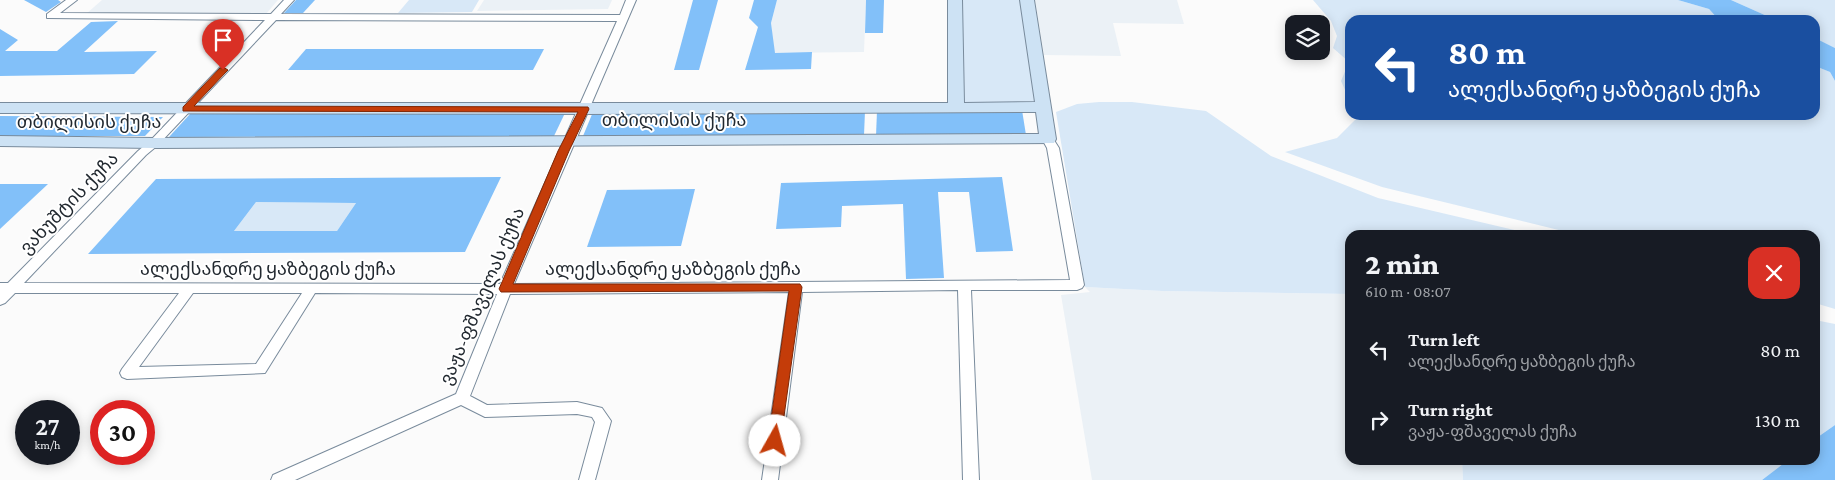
<!DOCTYPE html>
<meta charset="utf-8">
<style>
:root{--surface:#171b24;--page:#242831;--text:#f1f3f6;--muted:#9ea1a6}
body{margin:0;font-family:"Crimson Pro","Noto Sans Georgian",serif;background:var(--page);color:var(--text);height:100vh;display:flex;flex-direction:column;font-size:19px;white-space:nowrap}
*{box-sizing:border-box;margin:0}
p{font-size:16px;color:var(--muted)}
.icon{flex:none;width:28px;height:28px;fill:none;stroke:currentColor;stroke-width:2;stroke-linecap:round;stroke-linejoin:round}
.map{position:relative;flex:1;overflow:hidden}
.drawer{position:absolute;left:1345px;top:230px;width:475px;height:235px;display:flex;flex-direction:column;background:var(--surface);border-radius:15px;box-shadow:0 2px 12px #0003}
.drawer>*{flex:none}
.hud{position:absolute;left:1345px;top:15px;width:475px;height:105px;border-radius:15px;box-shadow:0 2px 12px #0003;background:#1a4fa0;color:#fff;overflow:hidden}
.tools{position:absolute;left:1285px;top:15px;display:grid;gap:10px}
.tools a{display:grid;place-items:center;width:45px;height:45px;border-radius:10px;background:var(--surface);box-shadow:0 2px 12px #0003;font-size:25px}
.speed{position:absolute;left:15px;top:400px;display:flex;gap:10px;font-size:25px;font-weight:700;text-align:center}
.speed>*{display:grid;place-content:center;width:65px;height:65px;border-radius:50%;background:var(--surface);box-shadow:0 2px 12px #0003;line-height:1}
.speed small{font-size:12px;font-weight:400}
.speed .limit{border:8px solid #d22;background:#fff;color:#111}
.pin{position:absolute;display:grid;place-items:center;width:42px;height:42px;color:#fff;margin:-51px -21px;border-radius:50% 50% 50% 0;rotate:-45deg;box-shadow:0 0 5px #0007}
.pin .icon{rotate:45deg}
.me{position:absolute;width:55px;margin:-28px;rotate:7deg;stroke-linejoin:round;filter:drop-shadow(0 0 4px #0008)}
.turn{display:flex;align-items:center;gap:18px;height:105px;padding:0 20px;font-size:22px}
.turn .icon{width:65px;height:65px;stroke-width:2.5}
.turn b{display:block;font-size:35px;line-height:42px}
.round{display:grid;place-items:center;flex:none;width:52px;height:52px;border-radius:15px;background:var(--page)}
.headline{display:flex;align-items:center;justify-content:space-between;height:85px;padding:0 20px}
h1{font-size:30px;font-weight:800;line-height:38px}
ul{padding:0;list-style:none}
li{display:flex;align-items:center;gap:15px;height:70px;padding:0 20px}
li div{flex:1}
li b{display:block;font-size:19px}
li em{font-style:normal}
.map>svg:first-child{display:block}
.built{fill:#ebf1f6}
.green{fill:#d8e8f7}
.forest{fill:#82c0f9;fill-rule:evenodd}
.lines{fill:none;stroke-linecap:round;stroke-linejoin:round}
.minor-casing{stroke:#798b9c;stroke-width:2}
.secondary-casing{stroke:#798b9c;stroke-width:2}
.minor{fill:#fff;fill-rule:evenodd}
.secondary{fill:#cde2f4;fill-rule:evenodd}
.route{fill:#c43c09;stroke:#7f2706}
.labels{text-anchor:middle;stroke-width:4;stroke-linejoin:round;paint-order:stroke}
.street-label{font-size:18px;fill:#222930;stroke:#fff}
</style>
<div class="map">
<svg width="1835" height="480" viewBox="0 0 1835 480">
<rect width="100%" height="100%" fill="#fbfbfb"/>
<g class="built">
<path d="M 102,0 L 278,0 L 266,14 L 86,14 Z"/>
<path d="M 484,0 L 612,0 L 608,9 L 477,11 Z"/>
<path d="M 777,0 L 866,0 L 864,52 L 774,53 L 771,23 Z"/>
<path d="M 1035,0 L 1177,0 L 1184,24 L 1113,23 L 1121,56 L 1044,55 Z"/>
<path d="M 1085,287 L 1162,291 L 1350,294 L 1350,460 L 1462,460 L 1463,480 L 1092,480 L 1061,295 L 1090,292 Z"/>
</g>
<g class="green">
<path d="M 409,0 L 479,0 L 472,12 L 398,13 Z"/>
<path d="M 958,0 L 1020,0 L 1035,102 L 964,103 Z"/>
<path d="M 1313,0 L 1678,0 L 1709,9 L 1719,20 L 1350,20 L 1350,101 L 1341,81 L 1349,62 L 1333,48 L 1337,36 L 1331,21 Z"/>
<path d="M 1731,0 L 1835,0 L 1835,48 L 1815,38 L 1815,20 L 1776,20 Z"/>
<path d="M 1815,66 L 1830,72 L 1835,81 L 1835,309 L 1815,303 L 1815,235 L 1579,235 L 1382,187 L 1285,152 L 1337,138 L 1357,118 L 1356,115 L 1815,115 Z"/>
<path d="M 1099,102 L 1132,102 L 1206,111 L 1271,156 L 1378,198 L 1536,235 L 1350,235 L 1350,294 L 1162,291 L 1085,287 L 1056,112 L 1077,104 Z"/>
<path d="M 256,202 L 356,203 L 337,231 L 234,231 Z"/>
<path d="M 1815,320 L 1835,324 L 1835,425 L 1815,439 Z"/>
<path d="M 1462,460 L 1788,460 L 1762,480 L 1463,480 Z"/>
</g>
<g class="forest">
<path d="M 24,0 L 58,0 L 61,2 L 46,12 Z"/>
<path d="M 296,0 L 315,0 L 303,13 L 284,13 Z"/>
<path d="M 693,0 L 718,0 L 699,70 L 674,70 Z"/>
<path d="M 754,0 L 777,0 L 771,23 L 775,53 L 812,52 L 811,69 L 745,70 L 758,27 L 749,18 Z"/>
<path d="M 866,0 L 884,0 L 883,33 L 865,33 Z"/>
<path d="M 1678,0 L 1731,0 L 1776,20 L 1719,20 L 1709,9 Z"/>
<path d="M 118,21 L 84,52 L 157,51 L 134,74 L 0,76 L 0,29 L 18,40 L 5,51 L 57,51 L 91,22 Z"/>
<path d="M 1815,38 L 1835,48 L 1835,81 L 1830,72 L 1815,66 Z"/>
<path d="M 306,49 L 544,49 L 533,70 L 288,70 Z"/>
<path d="M 1022,110 L 1026,135 L 876,136 L 877,111 Z"/>
<path d="M 865,111 L 864,135 L 583,136 L 593,112 Z"/>
<path d="M 565,113 L 554,136 L 169,137 L 190,114 Z"/>
<path d="M 0,116 L 163,117 L 145,136 L 0,136 Z"/>
<path d="M 501,177 L 465,252 L 88,254 L 156,179 ZM 256,202 L 355,203 L 356,203 L 337,231 L 234,231 Z"/>
<path d="M 1002,177 L 1013,251 L 976,252 L 969,192 L 938,192 L 944,278 L 906,279 L 903,204 L 842,206 L 841,227 L 776,229 L 781,183 Z"/>
<path d="M 0,184 L 48,184 L 0,229 Z"/>
<path d="M 695,189 L 681,246 L 587,247 L 607,190 Z"/>
<path d="M 1835,425 L 1835,480 L 1762,480 L 1788,460 L 1815,460 L 1815,439 Z"/>
</g>
<g class="lines">
<g class="minor-casing">
<path id="minor" d="M 66,0 L 77,0 L 60,13 L 271,14 L 284,0 L 294,0 L 281,14 L 620,15 L 626,0 L 636,0 L 514,284 L 1070,280 L 1047,148 L 1042,139 L 1048,136 L 1052,137 L 1059,148 L 1084,285 L 1082,288 L 1077,290 L 971,290 L 979,480 L 963,480 L 958,290 L 802,292 L 778,480 L 762,480 L 789,292 L 510,294 L 470,396 L 487,405 L 577,402 L 602,408 L 611,421 L 595,480 L 579,480 L 595,422 L 592,417 L 577,414 L 485,417 L 461,405 L 295,480 L 271,480 L 273,475 L 456,394 L 497,294 L 315,293 L 265,373 L 127,379 L 122,377 L 120,373 L 122,369 L 179,293 L 15,293 L 5,303 L 0,305 L 0,283 L 8,283 L 138,151 L 150,141 L 265,20 L 47,18 L 47,14 ZM 276,20 L 617,21 L 500,284 L 24,283 L 146,155 L 158,145 ZM 193,293 L 302,293 L 256,364 L 139,367 Z"/>
</g>
<g class="secondary-casing">
<path id="secondary" d="M 948,0 L 962,0 L 964,103 L 1035,102 L 1020,0 L 1034,0 L 1056,139 L 1054,143 L 154,148 L 0,146 L 0,136 L 154,138 L 1039,134 L 1036,112 L 584,114 L 0,113 L 0,103 L 948,103 Z"/>
</g>
<use href="#minor" class="minor"/>
<use href="#secondary" class="secondary"/>
</g>
<path class="route" d="M 223,67 L 228,70 L 226,72 L 194,106 L 588,107 L 589,109 L 569,151 L 513,284 L 800,284 L 802,287 L 780,445 L 775,447 L 770,445 L 768,441 L 789,291 L 501,292 L 499,289 L 558,151 L 578,112 L 183,111 L 183,107 L 220,68 Z"/>
<g class="labels">
<g class="street-label">
<text x="674" y="126">თბილისის ქუჩა</text>
<text x="89" y="128">თბილისის ქუჩა</text>
<text transform="translate(69 203) rotate(-46)" y="6">ვახუშტის ქუჩა</text>
<text x="268" y="275">ალექსანდრე ყაზბეგის ქუჩა</text>
<text x="673" y="275">ალექსანდრე ყაზბეგის ქუჩა</text>
<text transform="translate(482 296) rotate(-67)" y="6">ვაჟა-ფშაველას ქუჩა</text>
</g>
</g>
</svg>
<div class="tools">
<a><svg class="icon" aria-label="layers" viewBox="0 0 24 24"><path d="M12 4l9 5-9 5-9-5zM3 14l9 5 9-5"/></svg></a>
</div>
<div class="speed"><div>27<small>km/h</small></div><div class="limit">30</div></div>
<div class="pin" style="left:223px;top:70px;background:#d93025"><svg class="icon" aria-label="arrive" viewBox="0 0 24 24"><path d="M6 21V4h12l-3 4 3 4H6"/></svg></div>
<svg class="me" style="left:775px;top:441px" viewBox="-20 -20 40 40"><circle r="19" fill="#fff"/><path d="M0-13L10 11 0 6-10 11z" fill="#c43c09"/></svg>
<div class="hud">
<div class="turn"><svg class="icon" aria-label="left" viewBox="0 0 24 24"><path d="M17 20v-9H6M10 6l-5 5 5 5"/></svg><div><b>80 m</b>ალექსანდრე ყაზბეგის ქუჩა</div></div>
</div>
<section class="drawer">
<div class="headline"><div><h1>2 min</h1><p>610 m · 08:07</p></div><a class="round" style="background:#d93025;color:#fff"><svg class="icon" aria-label="close" viewBox="0 0 24 24"><path d="M6 6l12 12M18 6L6 18"/></svg></a></div>
<ul>
<li><svg class="icon" aria-label="left" viewBox="0 0 24 24"><path d="M17 20v-9H6M10 6l-5 5 5 5"/></svg><div><b>Turn left</b><p>ალექსანდრე ყაზბეგის ქუჩა</p></div><em>80 m</em></li>
<li><svg class="icon" aria-label="right" viewBox="0 0 24 24"><path d="M7 20v-9h11M14 6l5 5-5 5"/></svg><div><b>Turn right</b><p>ვაჟა-ფშაველას ქუჩა</p></div><em>130 m</em></li>
</ul>
</section>
</div>
